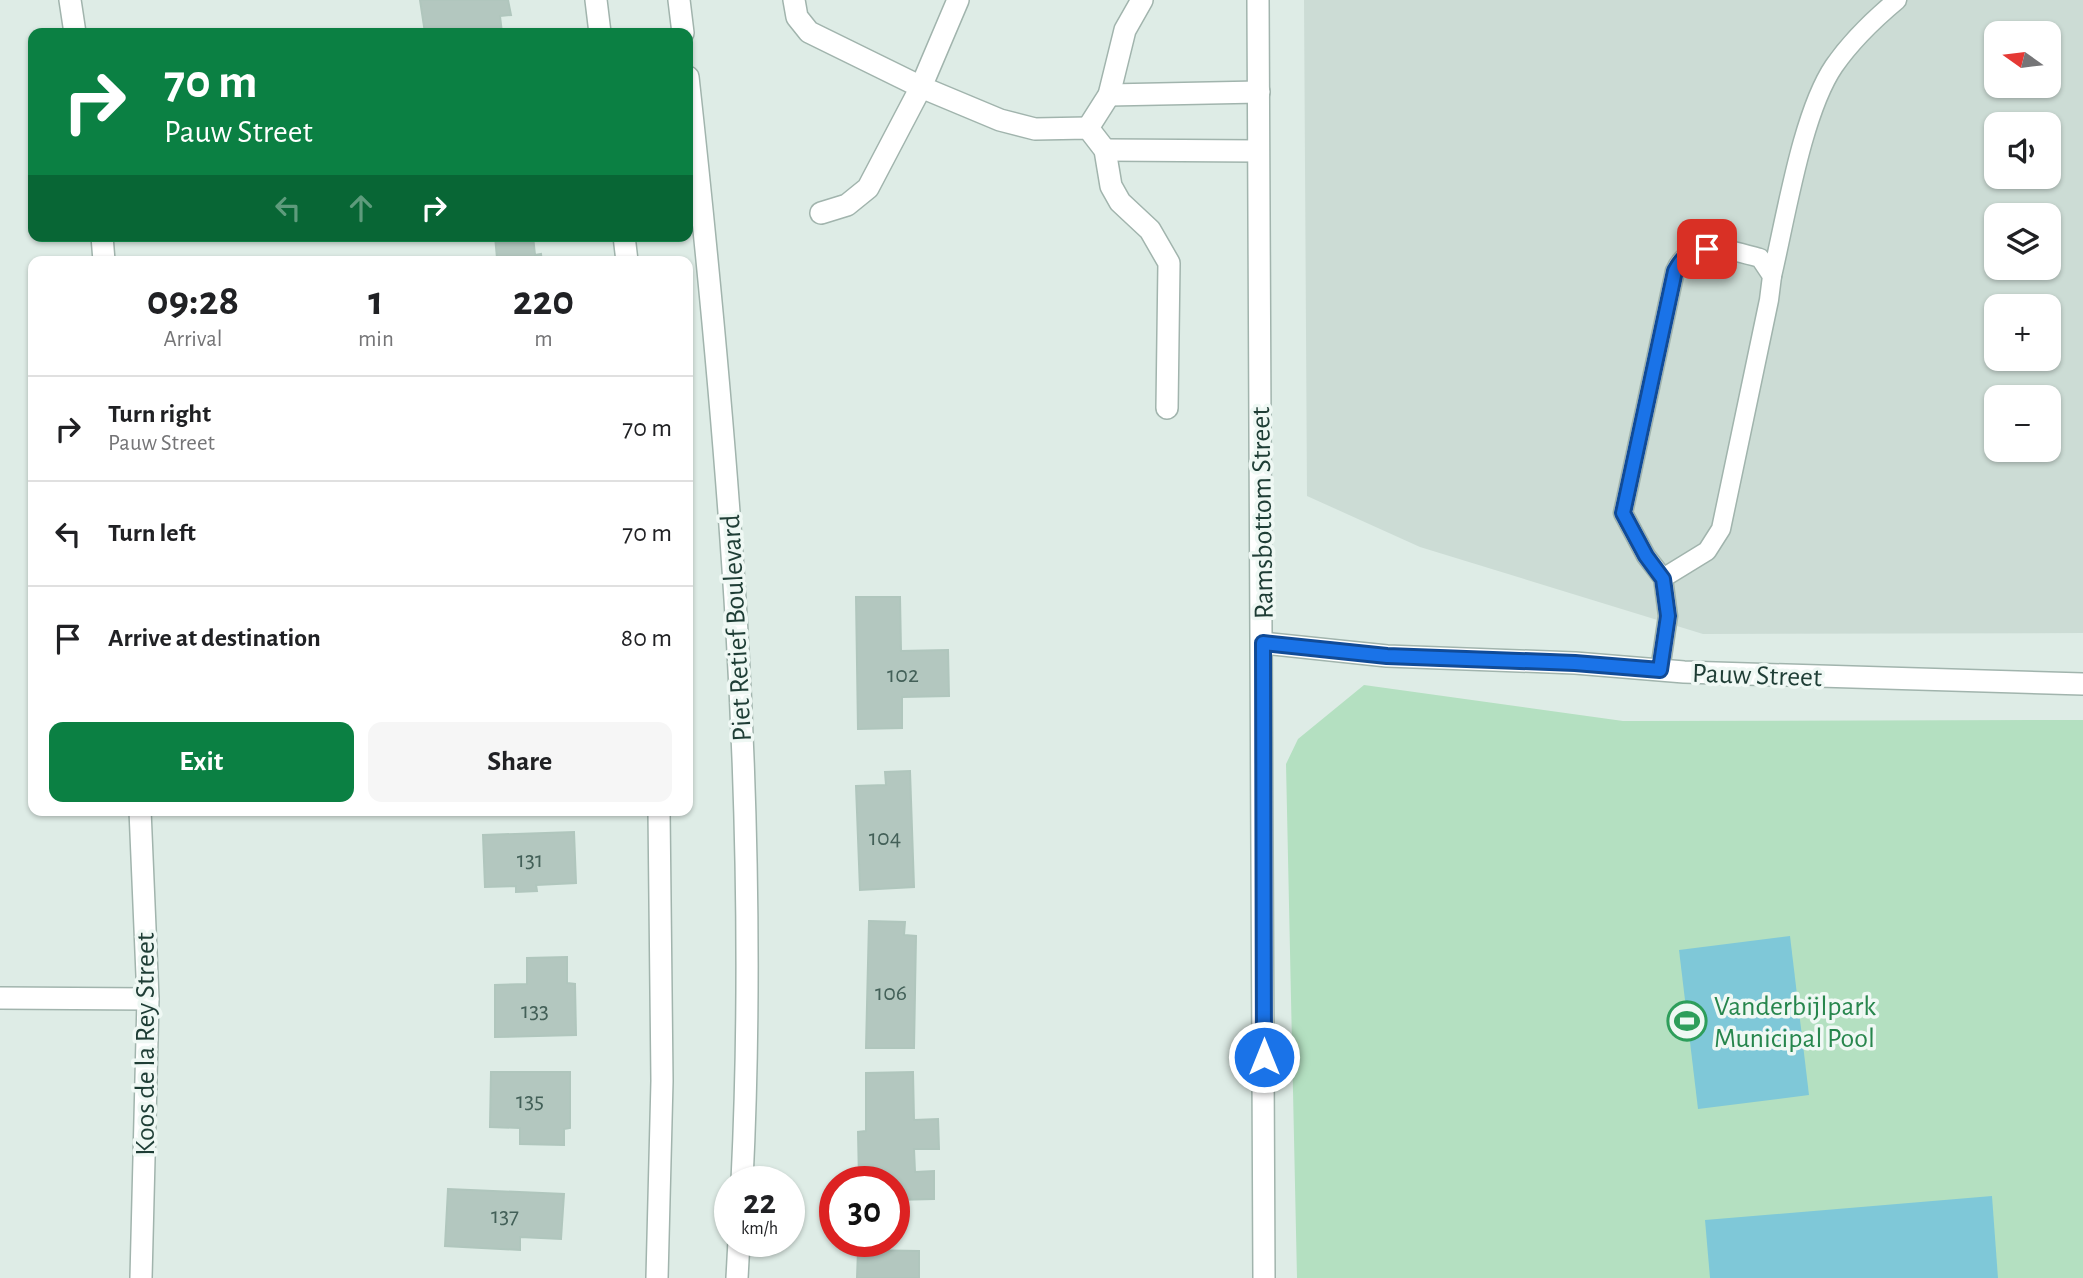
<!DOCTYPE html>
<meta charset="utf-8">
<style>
:root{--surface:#fff;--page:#f6f6f6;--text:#202124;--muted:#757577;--line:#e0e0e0;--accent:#0b8043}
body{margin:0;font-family:"Alegreya Sans",sans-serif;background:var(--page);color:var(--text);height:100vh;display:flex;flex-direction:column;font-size:26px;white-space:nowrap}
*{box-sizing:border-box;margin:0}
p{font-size:23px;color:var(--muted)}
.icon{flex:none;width:38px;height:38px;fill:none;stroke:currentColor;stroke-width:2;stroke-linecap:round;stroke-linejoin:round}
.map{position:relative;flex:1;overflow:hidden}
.side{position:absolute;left:28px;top:256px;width:665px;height:560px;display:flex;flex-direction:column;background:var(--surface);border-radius:14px;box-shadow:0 2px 5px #0004}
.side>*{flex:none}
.top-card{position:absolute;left:28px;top:28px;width:665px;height:214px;border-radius:14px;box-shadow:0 2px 5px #0004;background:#0b8043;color:#fff;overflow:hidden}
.needle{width:46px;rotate:284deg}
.fabs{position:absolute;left:1984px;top:21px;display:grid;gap:14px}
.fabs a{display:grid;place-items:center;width:77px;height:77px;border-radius:14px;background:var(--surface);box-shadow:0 2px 5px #0004;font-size:35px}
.speed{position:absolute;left:714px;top:1166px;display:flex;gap:14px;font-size:35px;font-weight:700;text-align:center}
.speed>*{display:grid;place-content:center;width:91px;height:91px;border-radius:50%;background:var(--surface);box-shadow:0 2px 5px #0004;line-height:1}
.speed small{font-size:18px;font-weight:400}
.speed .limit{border:10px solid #d22;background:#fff;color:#111}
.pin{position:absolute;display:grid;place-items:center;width:60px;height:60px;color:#fff;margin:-30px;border-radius:14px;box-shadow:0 4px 10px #0006}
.me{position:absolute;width:77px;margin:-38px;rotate:0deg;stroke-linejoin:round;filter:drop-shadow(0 0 5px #0008)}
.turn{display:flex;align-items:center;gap:24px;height:147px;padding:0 21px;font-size:32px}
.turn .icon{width:91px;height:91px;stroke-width:2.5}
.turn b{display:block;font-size:49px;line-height:60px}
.lanes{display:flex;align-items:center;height:66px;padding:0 21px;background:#0003;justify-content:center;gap:35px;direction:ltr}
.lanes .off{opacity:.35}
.eta{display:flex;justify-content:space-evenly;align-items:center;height:119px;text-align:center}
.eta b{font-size:42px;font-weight:600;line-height:49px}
.button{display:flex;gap:14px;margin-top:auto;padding:14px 21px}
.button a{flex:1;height:80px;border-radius:14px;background:var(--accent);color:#fff;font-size:28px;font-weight:600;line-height:80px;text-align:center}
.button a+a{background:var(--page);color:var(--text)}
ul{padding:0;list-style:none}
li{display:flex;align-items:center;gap:21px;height:105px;padding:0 21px;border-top:2px solid var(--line)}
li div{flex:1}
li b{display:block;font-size:26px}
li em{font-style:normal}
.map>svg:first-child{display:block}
.built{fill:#ccdcd5;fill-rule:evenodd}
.green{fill:#b4e0c1}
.water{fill:#7fc8d8}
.building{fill:#b3c7bf;stroke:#b0c6bd;stroke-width:2}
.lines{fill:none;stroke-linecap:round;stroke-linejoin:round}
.service-casing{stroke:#a1b4ad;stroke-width:21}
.minor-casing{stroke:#a1b4ad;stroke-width:24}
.tertiary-casing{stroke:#a1b4ad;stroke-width:24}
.service{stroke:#fff;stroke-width:18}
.minor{stroke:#fff;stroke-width:21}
.tertiary{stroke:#fff;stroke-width:21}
.route-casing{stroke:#114b97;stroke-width:18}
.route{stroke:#1a73e8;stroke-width:12}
.labels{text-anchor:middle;stroke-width:7;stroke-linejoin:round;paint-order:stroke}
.number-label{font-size:24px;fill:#436058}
.street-label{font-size:28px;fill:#1e3d35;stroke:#eff8f4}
.leisure-label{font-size:28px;fill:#27864d;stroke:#eff8f4;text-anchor:start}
</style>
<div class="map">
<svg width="2083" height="1278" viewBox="0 0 2083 1278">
<rect width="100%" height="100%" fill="#deece6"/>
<path class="built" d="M 1304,0 L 2083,0 L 2083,633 L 1703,634 L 1420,547 L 1307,496 ZM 1997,33 L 2049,33 L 2049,86 L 1997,86 ZM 1997,124 L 2049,124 L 2049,177 L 1997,177 ZM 1997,215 L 2049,215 L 2049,268 L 1997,268 ZM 1997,306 L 2049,306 L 2049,359 L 1997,359 ZM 1997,397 L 2049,397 L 2049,450 L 1997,450 Z"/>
<path class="green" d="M 1364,685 L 1623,721 L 2083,720 L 2083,1278 L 1297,1278 L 1286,764 L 1298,739 Z"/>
<g class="water">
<path d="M 1790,936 L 1809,1095 L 1698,1109 L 1679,950 Z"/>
<path d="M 1992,1196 L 1998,1278 L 1710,1278 L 1705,1220 Z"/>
</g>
<g class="building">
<path d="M 420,0 L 508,0 L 511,15 L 500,16 L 502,33 L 425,33 Z"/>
<path d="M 495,236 L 533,236 L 535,255 L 541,254 L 542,261 L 472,261 L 497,258 Z"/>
<path d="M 856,597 L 900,597 L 901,651 L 948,650 L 949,696 L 902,697 L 902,728 L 858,729 Z"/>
<path d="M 910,771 L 914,887 L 860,890 L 856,786 L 886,785 L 885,772 Z"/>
<path d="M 574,832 L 576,883 L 536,885 L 537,891 L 516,892 L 516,886 L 485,887 L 483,835 Z"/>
<path d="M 869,921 L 905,922 L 904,935 L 916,936 L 914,1048 L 866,1048 Z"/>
<path d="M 567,957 L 567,983 L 575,984 L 576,1035 L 495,1037 L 495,985 L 527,984 L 527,958 Z"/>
<path d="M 491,1072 L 570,1072 L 570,1128 L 564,1129 L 564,1145 L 520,1144 L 520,1128 L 490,1127 Z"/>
<path d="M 913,1072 L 914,1120 L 938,1119 L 939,1149 L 914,1149 L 915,1172 L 934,1171 L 934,1199 L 894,1200 L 894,1181 L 859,1181 L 858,1132 L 866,1131 L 866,1073 Z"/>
<path d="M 448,1189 L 564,1194 L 561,1239 L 520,1237 L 520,1250 L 445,1246 Z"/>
<path d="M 858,1250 L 919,1251 L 919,1278 L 857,1278 Z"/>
</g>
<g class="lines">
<g class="service-casing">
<g id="service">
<path d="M 1772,276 C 1786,217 1802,113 1834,66 C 1852,40 1873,20 1897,0"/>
<path d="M 1660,670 L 1668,616 L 1663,578 L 1646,556 L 1623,513 L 1675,271 C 1691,236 1731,250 1760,258 L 1772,276 L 1769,300 L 1721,529 L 1707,551 L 1663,578"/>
</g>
</g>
<g class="minor-casing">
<g id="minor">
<path d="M 70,0 L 75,33"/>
<path d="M 794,0 L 797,17 L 809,32 L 921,87 L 868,188 L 847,205 L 821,213"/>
<path d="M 958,0 L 921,87 L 1000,120 L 1035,129 L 1088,128 L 1105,150 L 1111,186 L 1120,202 L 1150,230 L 1169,263 L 1167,408"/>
<path d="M 1258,0 L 1264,1278"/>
<path d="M 1109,95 L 1259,92"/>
<path d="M 1088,128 L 1109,95 L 1125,30 L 1142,0"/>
<path d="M 1105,150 L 1258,151"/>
<path d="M 102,236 L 104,261"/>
<path d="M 1263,643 L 1387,656 L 1575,663 L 1684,672 L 2083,684"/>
<path d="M 140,810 L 148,999 L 141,1278"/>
<path d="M 0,998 L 148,999"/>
</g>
</g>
<g class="tertiary-casing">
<g id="tertiary">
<path d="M 596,0 L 600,33"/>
<path d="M 679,0 L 683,33"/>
<path d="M 688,77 C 728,443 760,813 742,1181"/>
<path d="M 624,236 L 627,261"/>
<path d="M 657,1278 L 662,1081 L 659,810"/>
<path d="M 737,1278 L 739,1241"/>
</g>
</g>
<use href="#service" class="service"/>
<use href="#minor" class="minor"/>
<use href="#tertiary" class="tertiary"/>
</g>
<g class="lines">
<g class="route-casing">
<path id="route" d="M 1264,1057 L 1263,643 L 1387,656 L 1575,663 L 1660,670 L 1668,616 L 1663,579 L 1646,556 L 1623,513 L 1675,271 C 1683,256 1690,251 1707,249"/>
</g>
<use href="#route" class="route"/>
</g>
<defs>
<g id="stadium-ring" transform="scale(2.0125)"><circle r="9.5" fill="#eff8f4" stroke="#2e9e5b" stroke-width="1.5"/><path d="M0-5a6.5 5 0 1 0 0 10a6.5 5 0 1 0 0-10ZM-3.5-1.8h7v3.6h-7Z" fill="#2e9e5b"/></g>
</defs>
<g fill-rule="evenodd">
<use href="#stadium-ring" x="1687" y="1021"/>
</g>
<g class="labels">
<g class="number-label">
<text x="903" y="682">102</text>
<text x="885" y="845">104</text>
<text x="530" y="867">131</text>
<text x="891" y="1000">106</text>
<text x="535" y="1018">133</text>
<text x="530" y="1108">135</text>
<text x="505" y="1223">137</text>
</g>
<g class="street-label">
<text transform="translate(1261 513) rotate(-91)" y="10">Ramsbottom Street</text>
<text transform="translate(735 628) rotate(-93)" y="10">Piet Retief Boulevard</text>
<text transform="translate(1757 674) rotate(2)" y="10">Pauw Street</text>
<text transform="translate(144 1044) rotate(-90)" y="10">Koos de la Rey Street</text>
</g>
<g class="leisure-label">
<text x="1714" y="1015">Vanderbijlpark<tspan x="1714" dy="32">Municipal Pool</tspan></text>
</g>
</g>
</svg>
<div class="fabs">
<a><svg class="needle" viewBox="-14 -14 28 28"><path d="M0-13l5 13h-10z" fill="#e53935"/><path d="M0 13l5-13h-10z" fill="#757577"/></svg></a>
<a><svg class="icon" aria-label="sound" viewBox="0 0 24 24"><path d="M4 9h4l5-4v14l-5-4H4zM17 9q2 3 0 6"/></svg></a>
<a><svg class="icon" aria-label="layers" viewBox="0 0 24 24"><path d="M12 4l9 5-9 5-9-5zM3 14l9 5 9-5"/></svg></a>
<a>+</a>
<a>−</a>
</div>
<div class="speed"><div>22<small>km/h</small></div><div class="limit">30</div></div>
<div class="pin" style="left:1707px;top:249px;background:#d93025"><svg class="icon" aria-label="arrive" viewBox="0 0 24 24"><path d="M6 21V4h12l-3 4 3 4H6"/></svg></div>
<svg class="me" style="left:1264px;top:1057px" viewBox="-20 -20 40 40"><circle r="17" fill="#1a73e8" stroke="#fff" stroke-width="3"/><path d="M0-11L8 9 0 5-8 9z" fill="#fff"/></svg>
<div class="top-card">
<div class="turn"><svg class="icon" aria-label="right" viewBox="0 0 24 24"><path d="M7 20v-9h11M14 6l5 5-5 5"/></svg><div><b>70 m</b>Pauw Street</div></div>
<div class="lanes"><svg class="icon off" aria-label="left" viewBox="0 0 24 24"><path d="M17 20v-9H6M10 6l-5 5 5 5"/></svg><svg class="icon off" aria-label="ahead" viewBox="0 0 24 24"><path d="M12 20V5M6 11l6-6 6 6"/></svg><svg class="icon" aria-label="right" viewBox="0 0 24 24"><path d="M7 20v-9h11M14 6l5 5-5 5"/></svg></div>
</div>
<section class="side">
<div class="eta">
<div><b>09:28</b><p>Arrival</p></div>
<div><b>1</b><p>min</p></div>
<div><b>220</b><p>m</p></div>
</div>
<ul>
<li><svg class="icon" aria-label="right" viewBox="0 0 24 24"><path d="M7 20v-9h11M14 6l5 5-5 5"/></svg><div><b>Turn right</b><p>Pauw Street</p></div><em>70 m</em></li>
<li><svg class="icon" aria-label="left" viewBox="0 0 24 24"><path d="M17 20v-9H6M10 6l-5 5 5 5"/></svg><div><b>Turn left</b></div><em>70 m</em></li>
<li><svg class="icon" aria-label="arrive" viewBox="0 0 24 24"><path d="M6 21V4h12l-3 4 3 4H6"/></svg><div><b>Arrive at destination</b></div><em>80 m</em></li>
</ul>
<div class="button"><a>Exit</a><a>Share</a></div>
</section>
</div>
